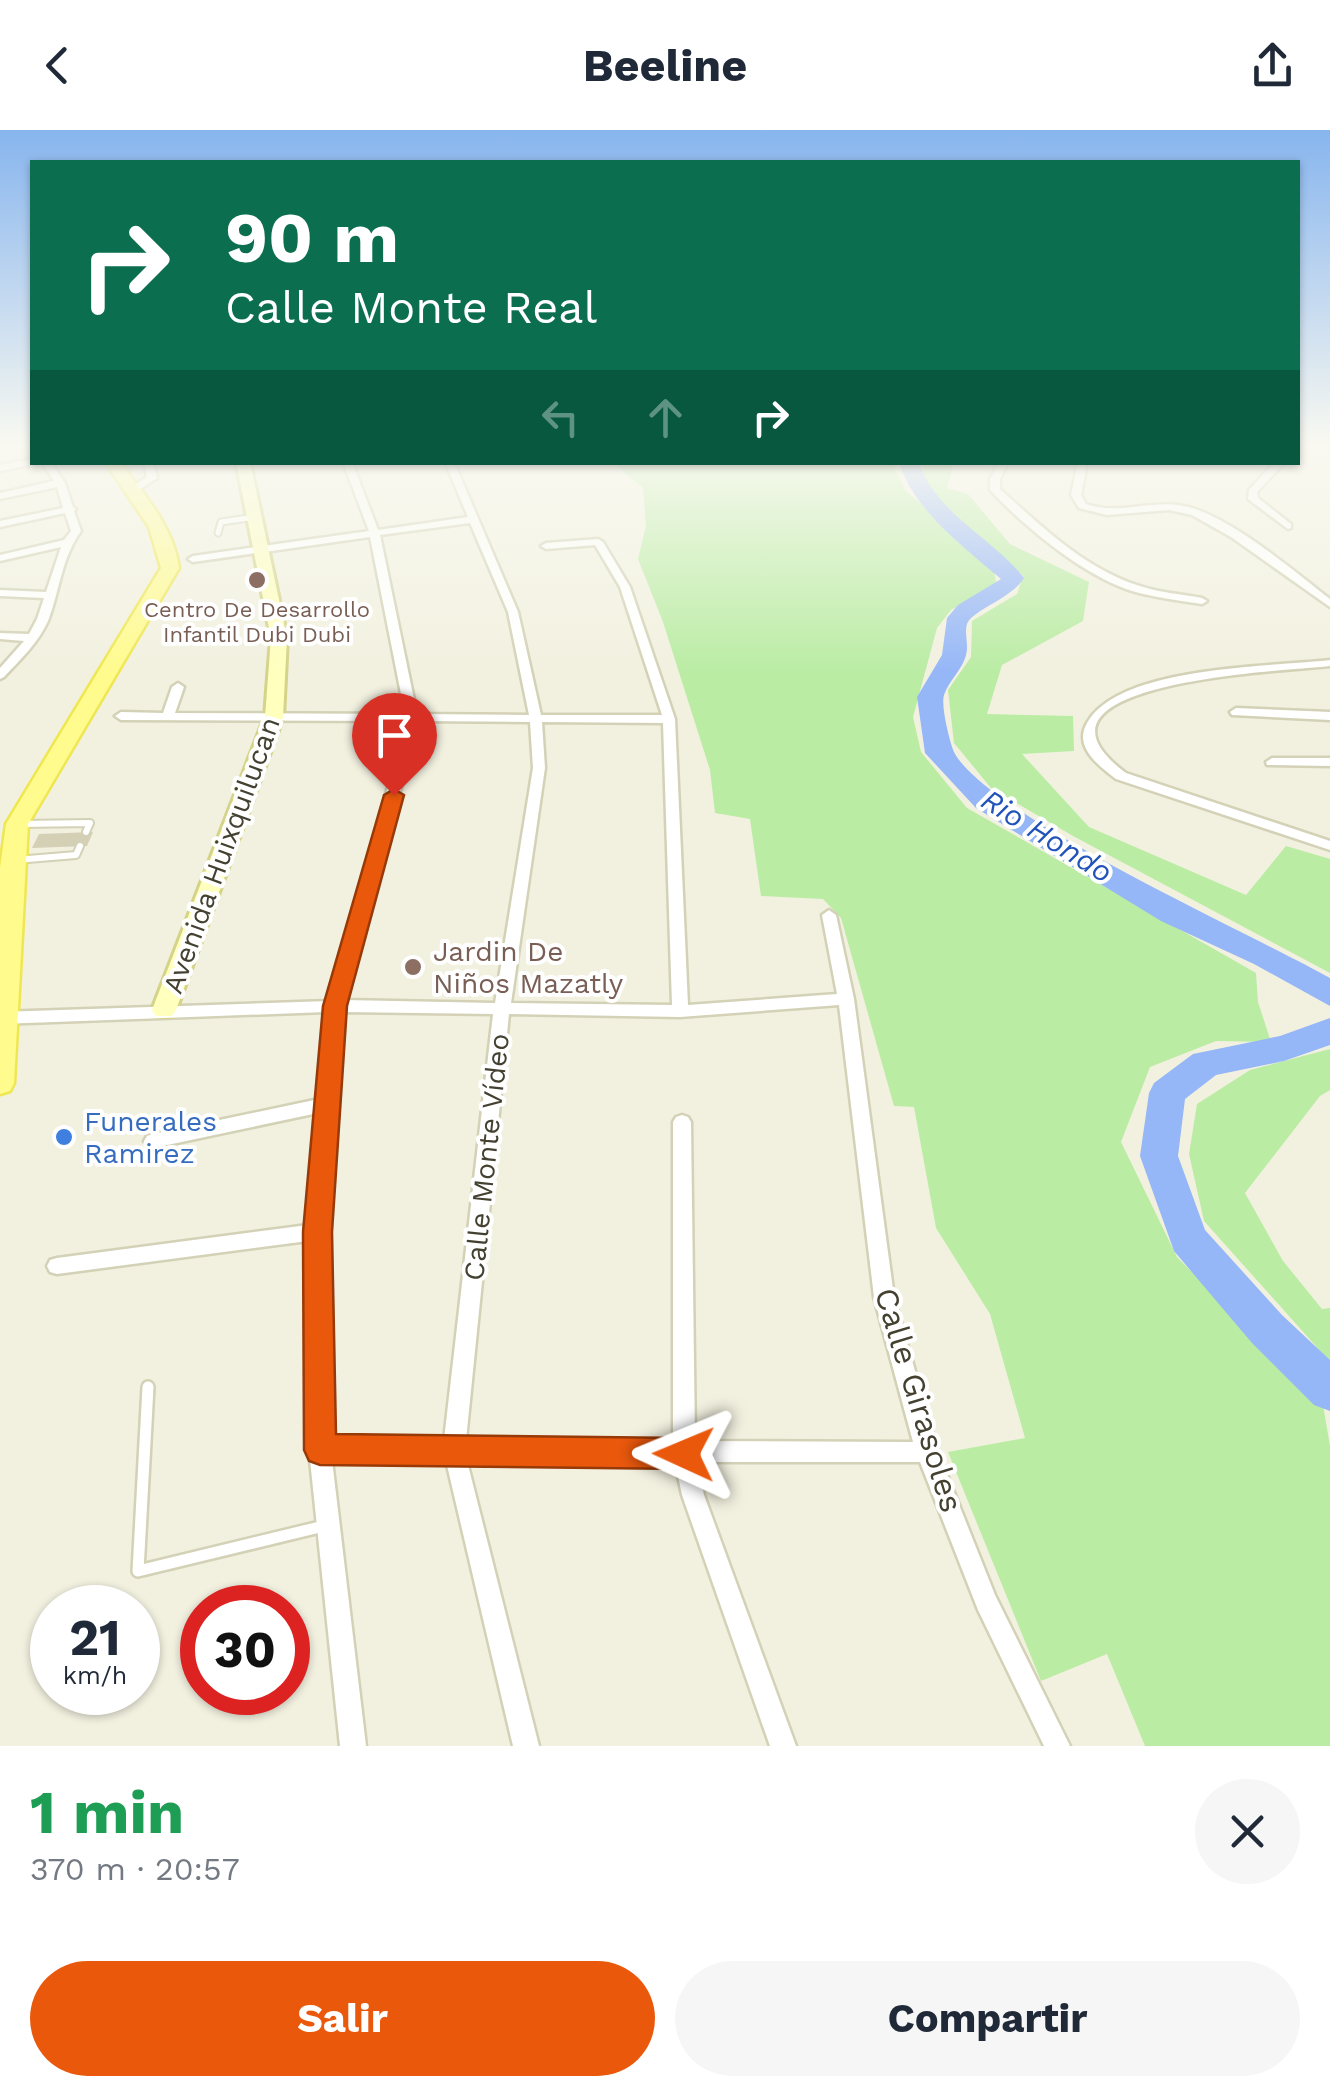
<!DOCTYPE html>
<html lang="es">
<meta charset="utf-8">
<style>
:root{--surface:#fff;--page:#f6f6f7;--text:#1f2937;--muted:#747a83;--accent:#ea580c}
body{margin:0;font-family:"Work Sans",sans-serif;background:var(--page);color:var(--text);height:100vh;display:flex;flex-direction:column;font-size:38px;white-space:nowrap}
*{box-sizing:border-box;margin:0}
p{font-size:32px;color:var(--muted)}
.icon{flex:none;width:55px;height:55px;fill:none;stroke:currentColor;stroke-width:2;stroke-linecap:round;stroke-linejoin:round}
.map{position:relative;height:1616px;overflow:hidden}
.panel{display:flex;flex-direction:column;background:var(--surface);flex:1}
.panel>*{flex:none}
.top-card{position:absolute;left:30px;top:30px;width:1270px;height:305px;border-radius:0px;box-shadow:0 2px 8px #0004;background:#0b6e4f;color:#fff;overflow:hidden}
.speed{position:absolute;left:30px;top:1455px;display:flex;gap:20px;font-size:50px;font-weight:700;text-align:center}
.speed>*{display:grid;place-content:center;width:130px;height:130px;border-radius:50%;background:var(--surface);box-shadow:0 2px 8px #0004;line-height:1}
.speed small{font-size:25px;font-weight:400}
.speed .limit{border:15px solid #d22;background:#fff;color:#111}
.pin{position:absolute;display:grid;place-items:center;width:85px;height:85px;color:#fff;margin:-102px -42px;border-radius:50% 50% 50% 0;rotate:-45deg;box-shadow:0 0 10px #0007}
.pin .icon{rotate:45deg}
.me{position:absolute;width:110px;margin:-55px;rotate:271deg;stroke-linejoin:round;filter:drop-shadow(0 0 8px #0008)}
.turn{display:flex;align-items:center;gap:35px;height:210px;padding:0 30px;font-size:45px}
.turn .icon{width:130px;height:130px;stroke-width:2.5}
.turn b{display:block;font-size:70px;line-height:85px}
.lanes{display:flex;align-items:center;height:95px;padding:0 30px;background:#0003;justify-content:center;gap:50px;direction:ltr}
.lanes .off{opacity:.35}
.round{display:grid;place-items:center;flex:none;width:105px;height:105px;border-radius:52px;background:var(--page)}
.overview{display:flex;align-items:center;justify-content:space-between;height:170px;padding:0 30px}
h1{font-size:60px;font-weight:700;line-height:75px;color:#1e9e55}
.cta{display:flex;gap:20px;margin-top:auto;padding:20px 30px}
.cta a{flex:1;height:115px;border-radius:60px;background:var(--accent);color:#fff;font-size:40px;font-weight:700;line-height:115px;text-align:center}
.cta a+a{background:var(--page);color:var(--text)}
header{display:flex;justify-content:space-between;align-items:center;height:130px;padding:0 30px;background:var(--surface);font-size:45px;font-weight:700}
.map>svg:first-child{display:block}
.green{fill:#baeca4}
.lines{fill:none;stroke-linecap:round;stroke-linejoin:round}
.river{fill:#95b6f7;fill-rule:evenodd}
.building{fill:#d4d0b5}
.lane-far2-casing{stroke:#d3d1b6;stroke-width:9}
.lane-far1-casing{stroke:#d3d1b6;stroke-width:10}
.lane-casing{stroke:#d3d1b6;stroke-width:16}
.street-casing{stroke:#d3d1b6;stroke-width:5}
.secondary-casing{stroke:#d4d389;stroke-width:6}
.primary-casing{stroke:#efe752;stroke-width:5}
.lane-far2{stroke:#fff;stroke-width:5}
.lane-far1{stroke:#fff;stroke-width:6}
.lane{stroke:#fff;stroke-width:11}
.street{fill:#fff;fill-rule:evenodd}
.secondary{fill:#ffffbe;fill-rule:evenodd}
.primary{fill:#fffb8d;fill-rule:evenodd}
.route{fill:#ea580c;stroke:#983908;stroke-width:2.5}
.education-dot{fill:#8d6e63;stroke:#fff;stroke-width:4}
.shop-dot{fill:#3f7fe0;stroke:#fff;stroke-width:4}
.labels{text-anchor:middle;stroke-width:8;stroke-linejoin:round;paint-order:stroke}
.far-education-label{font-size:22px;fill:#785e54;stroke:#fff}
.street-label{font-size:28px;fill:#444131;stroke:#fff}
.education-label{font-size:28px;fill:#785e54;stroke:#fff;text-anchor:start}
.shop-label{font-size:28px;fill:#366cbe;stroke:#fff;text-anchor:start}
.water-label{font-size:30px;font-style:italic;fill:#2153b9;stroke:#fff}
.near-street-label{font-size:32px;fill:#444131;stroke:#fff}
</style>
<header><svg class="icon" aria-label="back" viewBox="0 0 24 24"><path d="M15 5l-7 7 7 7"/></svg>Beeline<svg class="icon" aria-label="share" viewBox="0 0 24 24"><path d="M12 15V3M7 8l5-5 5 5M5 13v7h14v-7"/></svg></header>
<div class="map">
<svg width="1330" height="1616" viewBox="0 0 1330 1616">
<rect width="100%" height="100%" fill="#f2f1e0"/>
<g class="green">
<path d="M 613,333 L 899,333 L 894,338 L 905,360 L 993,437 L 997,456 L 951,480 L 937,498 L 913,587 L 921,622 L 967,678 L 1256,843 L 1258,872 L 1271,912 L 1216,911 L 1150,937 L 1121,1012 L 1177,1127 L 1323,1275 L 1330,1316 L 1330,1616 L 1145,1616 L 1107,1524 L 1041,1551 L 948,1322 L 1025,1308 L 990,1184 L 936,1098 L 914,977 L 894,976 L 841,788 L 823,769 L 761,766 L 750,689 L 715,683 L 710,640 L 663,492 L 638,429 L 646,396 L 643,358 Z"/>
<path d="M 924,333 L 953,335 L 947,358 L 968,364 L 1010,414 L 1089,452 L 1083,491 L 1002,535 L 987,584 L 1073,586 L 1074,621 L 1022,624 L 1089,697 L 1246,765 L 1286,716 L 1330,729 L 1330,843 L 1073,706 L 991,658 L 954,613 L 948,560 L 971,527 L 972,491 L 1017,464 L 1023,446 L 946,377 L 922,345 Z"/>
<path d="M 1330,919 L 1330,960 L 1320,966 L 1245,1063 L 1283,1131 L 1322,1179 L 1330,1178 L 1330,1232 L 1204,1091 L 1189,1024 L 1197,974 L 1250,940 Z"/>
</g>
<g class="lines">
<g class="river">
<path d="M 899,332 L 919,332 C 936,384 993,408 1024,448 C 1011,469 972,480 967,494 C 964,503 969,515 966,525 C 963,539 949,550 944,565 C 941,576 948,604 952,617 C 970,678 1264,810 1330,848 L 1330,876 L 1254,834 L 1161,791 L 976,678 L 925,623 L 917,567 L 942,525 L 947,488 L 958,475 L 1001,449 C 965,418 913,380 899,332 Z"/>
<path d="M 1330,888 L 1330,915 L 1284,931 L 1216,945 L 1185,969 L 1178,1026 L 1205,1100 L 1282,1185 L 1330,1230 L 1330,1281 L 1314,1275 L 1252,1213 L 1174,1121 L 1140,1026 L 1149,963 L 1154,953 L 1193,924 L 1280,906 Z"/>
</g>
</g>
<path class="building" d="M 93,702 L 87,716 L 32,718 L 39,704 Z"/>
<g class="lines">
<g class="lane-far2-casing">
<path id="lane-far2" d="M 218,403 L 221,392 L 255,387"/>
</g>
<g class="lane-far1-casing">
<g id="lane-far1">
<path d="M 19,694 L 90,693 L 86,702"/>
<path d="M 16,730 L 76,725 L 80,716"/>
</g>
</g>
<g class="lane-casing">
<path id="lane" d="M 148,1257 L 138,1441 L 324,1396"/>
</g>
<g class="street-casing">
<g id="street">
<path d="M 32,329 L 35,334 L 0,341 L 0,335 Z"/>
<path d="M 42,332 L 51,332 L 65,353 L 73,377 L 76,379 L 74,381 L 81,401 C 61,429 60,460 48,491 C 38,513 20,530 4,547 L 0,549 L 0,538 L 24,511 L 0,509 L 0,503 L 29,504 L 37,489 L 44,468 L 0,466 L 0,460 L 46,462 L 61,417 L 0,431 L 0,425 L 64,410 L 71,401 L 65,383 L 0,397 L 0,391 L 63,378 L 57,357 L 0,369 L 0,363 L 54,351 Z"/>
<path d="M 144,332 L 153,332 L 157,348 L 136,362 L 130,362 L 130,358 L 147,347 Z"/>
<path d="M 343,332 L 352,332 L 378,400 L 468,387 L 445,332 L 454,332 L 518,482 L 541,585 L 662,585 L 620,457 L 595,415 L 546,419 L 541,416 L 546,413 L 598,409 L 603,412 L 630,457 L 675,589 L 688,875 L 837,864 L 822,785 L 829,780 L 836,785 L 854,869 L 894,1167 L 938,1322 L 995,1465 L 1070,1616 L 1044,1616 L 978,1480 L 920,1332 L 697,1332 L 704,1365 L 796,1616 L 770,1616 L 682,1365 L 675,1332 L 467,1331 L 539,1616 L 513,1616 L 446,1331 L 332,1330 L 366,1616 L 340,1616 L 309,1320 L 308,1111 L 57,1144 L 50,1142 L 47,1136 L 50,1130 L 57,1128 L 308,1095 L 318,983 L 153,1018 L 147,1016 L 144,1011 L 147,1006 L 153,1004 L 319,969 L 327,882 L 0,894 L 0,882 L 329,871 L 406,591 L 121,590 L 115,586 L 121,582 L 163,583 L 172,557 L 178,553 L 184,557 L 175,583 L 405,584 L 370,407 L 193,432 L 188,429 L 193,426 L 369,401 ZM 470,393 L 508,482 L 529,585 L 417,584 L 380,405 ZM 419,591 L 530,592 L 533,638 L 495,873 L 344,870 ZM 542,592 L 663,593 L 672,875 L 511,873 L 545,638 ZM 839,875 L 874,1167 L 913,1312 L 695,1311 L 691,992 L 688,987 L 682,985 L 676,987 L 673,992 L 673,1311 L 466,1310 L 509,884 L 680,887 ZM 342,882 L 493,884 L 444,1310 L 330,1310 L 326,1102 Z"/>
<path d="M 999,332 L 1008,332 L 1000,349 L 1000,359 C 1042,397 1085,439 1140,456 C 1160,463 1182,464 1202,468 L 1207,471 L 1202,474 C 1181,471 1160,468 1139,463 C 1088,450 1026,398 990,360 L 990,349 Z"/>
<path d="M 1078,332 L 1087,332 L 1081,365 L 1086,374 C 1117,385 1147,371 1178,375 C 1223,380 1294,441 1330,469 L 1330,477 L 1231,407 L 1192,385 L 1169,380 L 1107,385 L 1079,378 L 1071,365 Z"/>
<path d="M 1275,332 L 1285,332 L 1257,362 L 1258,368 L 1291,394 L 1291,398 L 1288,399 L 1248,369 L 1249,360 Z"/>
<path d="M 1330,530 L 1330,536 C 1289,541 1002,551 1126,643 L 1330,711 L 1330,720 L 1116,649 C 1099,636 1073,617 1087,593 C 1119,536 1269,537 1330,530 Z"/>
<path d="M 1236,578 L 1330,582 L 1330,590 L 1232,585 L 1230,582 Z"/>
<path d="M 1272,628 L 1330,628 L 1330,636 L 1267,635 L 1266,632 Z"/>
</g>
</g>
<g class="secondary-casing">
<path id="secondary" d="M 236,332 L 250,332 L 287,508 L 283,587 L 176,880 L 172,886 L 156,886 L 152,880 L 265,587 L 271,508 Z"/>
</g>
<g class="primary-casing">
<path id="primary" d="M 105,332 L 120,332 C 144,364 174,398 179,438 L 28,694 L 14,953 L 10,961 L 0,964 L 0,738 L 6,694 L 161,438 L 149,397 Z"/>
</g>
<use href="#lane-far2" class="lane-far2"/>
<use href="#lane-far1" class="lane-far1"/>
<use href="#lane" class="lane"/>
<use href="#street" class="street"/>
<use href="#secondary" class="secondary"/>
<use href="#primary" class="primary"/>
</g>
<linearGradient id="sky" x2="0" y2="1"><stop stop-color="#87b5ee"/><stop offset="0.58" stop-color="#f9f9f1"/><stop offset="1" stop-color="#f9f9f1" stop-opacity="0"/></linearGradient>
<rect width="1330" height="543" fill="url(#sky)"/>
<path class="route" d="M 394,659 L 404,665 L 347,876 L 332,1102 L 336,1304 L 684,1308 L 695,1312 L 700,1324 L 695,1335 L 684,1339 L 320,1335 L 309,1331 L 304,1320 L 303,1102 L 323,876 L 384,665 Z"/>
<g class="education-dot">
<circle cx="257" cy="450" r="10"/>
<circle cx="413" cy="837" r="10"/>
</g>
<circle class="shop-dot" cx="64" cy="1007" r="10"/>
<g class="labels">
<g class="far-education-label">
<text x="257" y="487">Centro De Desarrollo<tspan x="257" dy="25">Infantil Dubi Dubi</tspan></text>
</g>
<g class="street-label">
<text transform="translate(221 725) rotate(-70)" y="10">Avenida Huixquilucan</text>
<text transform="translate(486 1027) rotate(-84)" y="10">Calle Monte Vídeo</text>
</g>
<g class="education-label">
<text x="433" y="831">Jardin De<tspan x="433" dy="32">Niños Mazatly</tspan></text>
</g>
<g class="shop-label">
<text x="84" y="1001">Funerales<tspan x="84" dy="32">Ramirez</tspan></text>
</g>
<g class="water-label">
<text transform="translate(1047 706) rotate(32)" y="10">Rio Hondo</text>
</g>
<g class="near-street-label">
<text transform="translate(919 1270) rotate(73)" y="11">Calle Girasoles</text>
</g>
</g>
</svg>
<div class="speed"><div>21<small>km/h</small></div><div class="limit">30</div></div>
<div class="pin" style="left:394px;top:665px;background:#d93025"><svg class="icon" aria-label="arrive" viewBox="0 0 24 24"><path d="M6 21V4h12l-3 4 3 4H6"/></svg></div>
<svg class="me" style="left:684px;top:1324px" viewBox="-20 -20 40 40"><path d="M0-17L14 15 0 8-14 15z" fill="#ea580c" stroke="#fff" stroke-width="4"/></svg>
<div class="top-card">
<div class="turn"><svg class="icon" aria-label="right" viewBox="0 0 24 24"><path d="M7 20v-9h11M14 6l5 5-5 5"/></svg><div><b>90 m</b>Calle Monte Real</div></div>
<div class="lanes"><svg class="icon off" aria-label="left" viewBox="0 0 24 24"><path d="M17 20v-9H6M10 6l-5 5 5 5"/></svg><svg class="icon off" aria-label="ahead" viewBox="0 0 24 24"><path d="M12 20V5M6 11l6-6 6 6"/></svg><svg class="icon" aria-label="right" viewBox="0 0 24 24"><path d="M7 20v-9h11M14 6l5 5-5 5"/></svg></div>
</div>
</div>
<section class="panel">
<div class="overview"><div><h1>1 min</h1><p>370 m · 20:57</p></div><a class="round"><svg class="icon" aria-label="close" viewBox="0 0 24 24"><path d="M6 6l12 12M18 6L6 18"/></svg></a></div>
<div class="cta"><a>Salir</a><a>Compartir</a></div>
</section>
